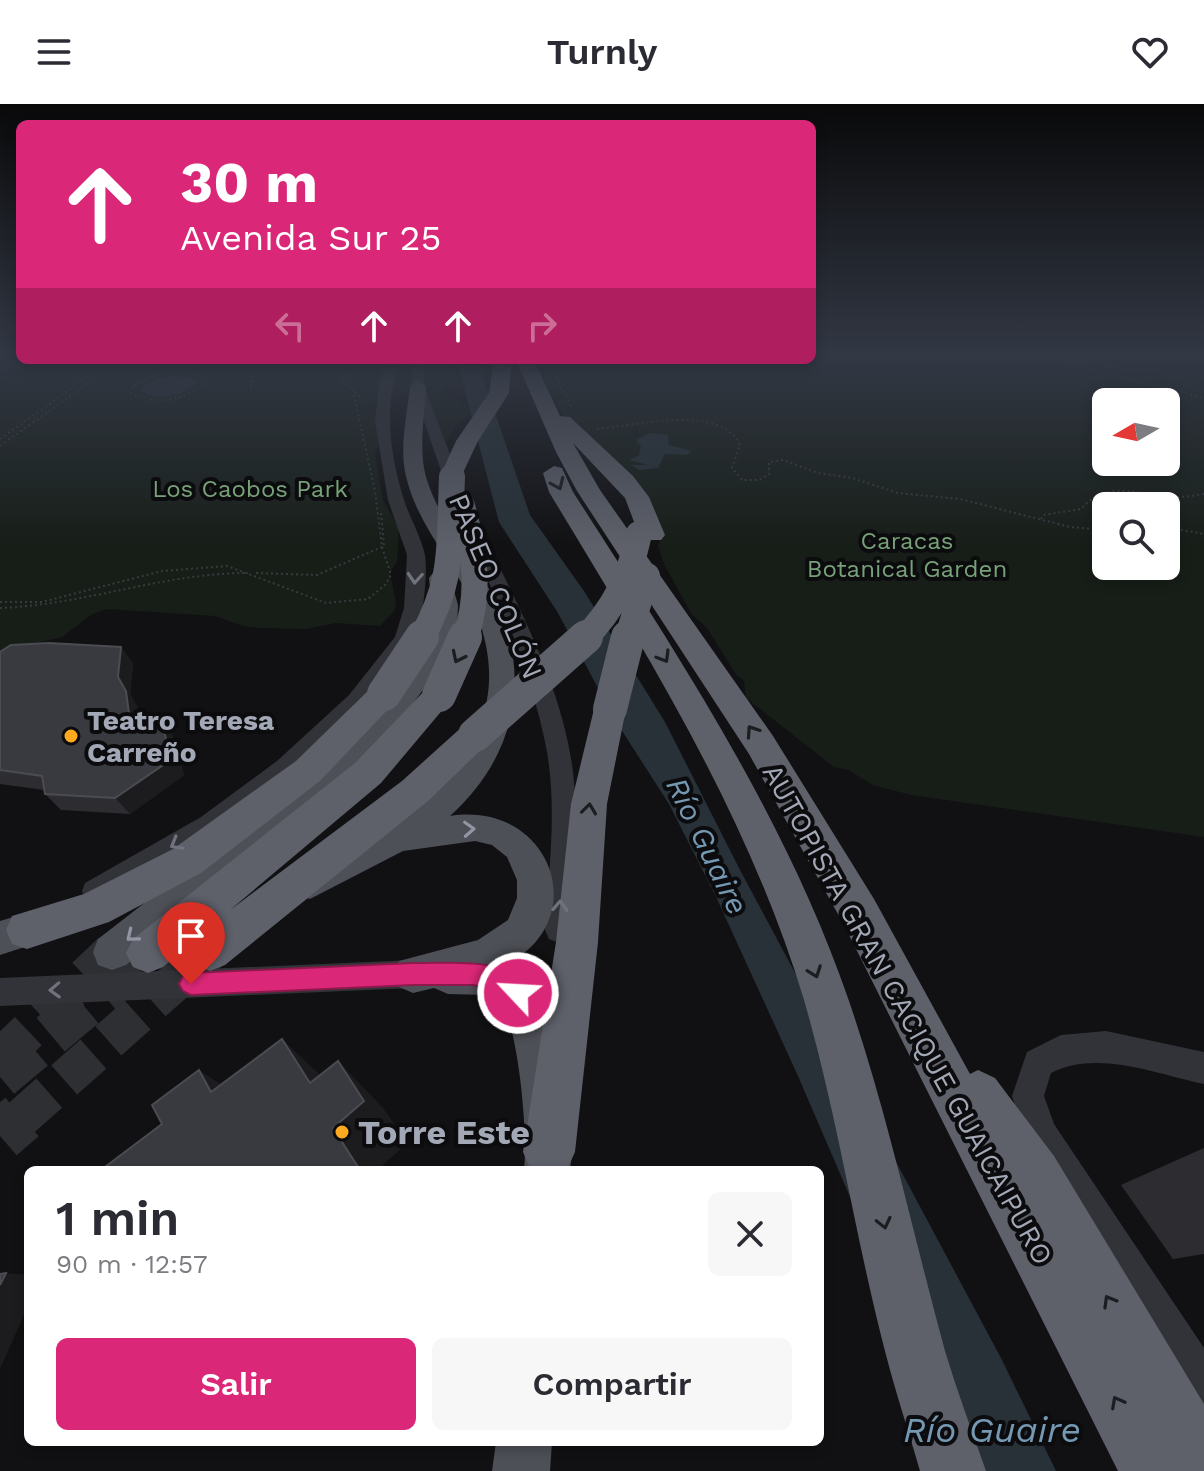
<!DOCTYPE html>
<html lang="es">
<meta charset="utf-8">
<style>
:root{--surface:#fff;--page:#f7f7f7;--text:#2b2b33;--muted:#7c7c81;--accent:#db2777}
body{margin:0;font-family:"Work Sans",sans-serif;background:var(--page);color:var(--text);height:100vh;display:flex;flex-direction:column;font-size:30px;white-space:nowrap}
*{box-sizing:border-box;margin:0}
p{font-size:26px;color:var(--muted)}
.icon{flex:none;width:44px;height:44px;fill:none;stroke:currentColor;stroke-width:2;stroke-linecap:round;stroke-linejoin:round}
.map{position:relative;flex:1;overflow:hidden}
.side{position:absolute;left:24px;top:1062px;width:800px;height:280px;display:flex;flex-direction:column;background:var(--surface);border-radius:12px;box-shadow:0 4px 12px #0003}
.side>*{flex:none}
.hud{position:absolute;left:16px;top:16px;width:800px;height:244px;border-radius:12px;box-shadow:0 4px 12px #0003;background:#db2777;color:#fff;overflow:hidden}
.needle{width:52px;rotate:261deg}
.buttons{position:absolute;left:1092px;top:284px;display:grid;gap:16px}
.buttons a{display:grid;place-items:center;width:88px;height:88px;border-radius:12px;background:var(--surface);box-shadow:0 4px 12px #0003;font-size:40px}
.pin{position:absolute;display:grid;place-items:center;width:68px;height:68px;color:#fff;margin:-82px -34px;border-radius:50% 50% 50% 0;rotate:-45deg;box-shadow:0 0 8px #0007}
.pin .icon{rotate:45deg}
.me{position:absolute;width:88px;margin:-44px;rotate:295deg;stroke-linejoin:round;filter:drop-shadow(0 0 6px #0008)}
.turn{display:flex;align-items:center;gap:28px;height:168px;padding:0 32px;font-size:36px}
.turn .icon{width:104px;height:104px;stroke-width:2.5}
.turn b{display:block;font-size:56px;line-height:68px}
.lanes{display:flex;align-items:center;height:76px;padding:0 32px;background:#0003;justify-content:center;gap:40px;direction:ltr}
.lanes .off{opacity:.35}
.round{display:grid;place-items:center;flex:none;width:84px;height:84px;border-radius:12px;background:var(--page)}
.headline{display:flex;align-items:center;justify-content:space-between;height:136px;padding:0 32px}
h1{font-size:48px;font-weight:600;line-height:60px}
.action{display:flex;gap:16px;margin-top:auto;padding:16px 32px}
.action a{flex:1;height:92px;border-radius:12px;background:var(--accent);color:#fff;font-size:32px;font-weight:600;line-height:92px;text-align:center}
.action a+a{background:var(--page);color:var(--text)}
header{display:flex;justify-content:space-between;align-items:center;height:104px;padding:0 32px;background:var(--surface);font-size:36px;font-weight:600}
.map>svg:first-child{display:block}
.green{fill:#171e18;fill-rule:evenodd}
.water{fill:#273137}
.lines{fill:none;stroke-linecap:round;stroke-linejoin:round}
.major-tunnel-far1{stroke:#2e2f33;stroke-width:39;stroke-dasharray:39 20;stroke-linecap:butt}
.major-tunnel{stroke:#2e2f33;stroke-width:51;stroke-dasharray:51 25;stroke-linecap:butt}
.highway-tunnel{stroke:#2e2f33;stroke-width:44;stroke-dasharray:44 22;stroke-linecap:butt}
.path{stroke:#383a3f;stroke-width:2;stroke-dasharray:2 3;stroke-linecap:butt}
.minor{fill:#323338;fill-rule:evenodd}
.major{fill:#4e5057;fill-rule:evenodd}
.highway{fill:#5e616a;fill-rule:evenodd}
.highway-bridge-far2{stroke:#5e616a;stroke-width:20}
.highway-bridge-far1{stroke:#5e616a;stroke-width:26}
.highway-bridge{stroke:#5e616a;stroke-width:34}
.wall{fill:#2d2d31}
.shaded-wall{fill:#1c1c1f}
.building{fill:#393a3f;stroke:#4a4c52;stroke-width:2}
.oneway{stroke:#1c1d20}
.oneway2{stroke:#70737d}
.oneway3{stroke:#9196a2}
.route{fill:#db2777;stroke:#8e194d;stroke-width:2}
.poi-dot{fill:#ffaa1e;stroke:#0c0c0e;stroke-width:3}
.labels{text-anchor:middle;stroke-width:8;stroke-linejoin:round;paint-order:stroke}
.far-park-label{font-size:24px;fill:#77a178;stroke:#0c0c0e}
.street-label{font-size:28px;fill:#a2a8b5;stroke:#0c0c0e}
.poi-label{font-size:28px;font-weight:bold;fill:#a2a8b5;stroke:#0c0c0e;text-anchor:start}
.water-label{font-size:30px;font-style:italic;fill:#7599b3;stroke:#0c0c0e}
.near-poi-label{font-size:34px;font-weight:bold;fill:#a2a8b5;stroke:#0c0c0e;text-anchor:start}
.near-water-label{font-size:36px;font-style:italic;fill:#7599b3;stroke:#0c0c0e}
</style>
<header><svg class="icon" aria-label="menu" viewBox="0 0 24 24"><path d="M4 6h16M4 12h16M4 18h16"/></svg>Turnly<svg class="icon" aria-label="heart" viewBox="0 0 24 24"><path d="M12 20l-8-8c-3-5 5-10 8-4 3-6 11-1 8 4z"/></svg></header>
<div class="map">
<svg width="1204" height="1367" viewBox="0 0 1204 1367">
<rect width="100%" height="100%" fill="#111113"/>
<g class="green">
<path d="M 10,252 L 20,252 L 20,256 L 450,256 L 457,273 L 444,280 L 442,288 L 470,304 L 472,308 L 459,318 L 445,339 L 432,316 L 429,294 L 415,288 L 375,299 L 381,338 L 375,349 L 383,396 L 399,425 L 397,458 L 390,469 L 396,499 L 394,507 L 380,522 L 336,519 L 306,525 L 261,524 L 243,522 L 215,512 L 107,505 L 92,510 L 62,533 L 0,548 L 0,258 Z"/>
<path d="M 812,252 L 1204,252 L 1204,733 L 911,691 L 873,681 L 848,666 L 834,663 L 746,594 L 744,576 L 737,572 L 707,524 L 692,511 L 664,460 L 658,442 L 661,435 L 562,310 L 535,256 L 812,256 ZM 1106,298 L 1166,298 L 1166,358 L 1106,358 ZM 1106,402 L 1166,402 L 1166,462 L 1106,462 Z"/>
</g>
<g class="water">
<path d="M 457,256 L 477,256 L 530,411 L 584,487 L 665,618 L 739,764 L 1002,1256 L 1056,1367 L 968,1367 L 798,972 L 717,795 L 669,700 L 615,616 L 558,509 L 499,418 Z"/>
<path d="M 169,272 L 191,273 L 196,279 C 184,292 155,298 141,286 L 145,280 Z"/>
<path d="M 649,329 L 668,331 L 669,341 L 692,347 L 687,351 L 665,350 L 658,364 L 640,366 L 631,361 L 648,361 L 629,356 L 639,351 L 641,343 L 636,336 Z"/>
</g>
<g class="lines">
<g class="major-tunnel-far1">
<path d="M 0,954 L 112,848"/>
<path d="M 20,1015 L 210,847"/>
</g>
<path class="major-tunnel" d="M 0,1032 L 22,1013"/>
<path class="highway-tunnel" d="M 0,973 L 148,849"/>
<g class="path">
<path d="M 1040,252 L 1204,294"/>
<path d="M 1143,252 L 1162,252"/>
<path d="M 251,256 L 251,287"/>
<path d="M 547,256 L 572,304"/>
<path d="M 1065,258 L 1204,272"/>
<path d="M 0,267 L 20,255"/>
<path d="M 172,268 L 198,270 L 205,276 C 188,298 155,301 131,289 L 132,283 L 150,273 Z"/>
<path d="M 349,271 L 373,256"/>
<path d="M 0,274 L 7,265 L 31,256"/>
<path d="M 355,288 L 366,299"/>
<path d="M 597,325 C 635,322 721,299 740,341 L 732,364 L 742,376 L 759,376 L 769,370 L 769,358 L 783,356 L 818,369 L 852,374 L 898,389 L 960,395 L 1070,423 L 1106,426"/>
<path d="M 0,335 L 111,256"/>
<path d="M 0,342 L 121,256"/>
<path d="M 1041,415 L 1043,411 L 1081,405 C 1108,373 1143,393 1178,393 C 1187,393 1196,391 1204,390"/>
<path d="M 1166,423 L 1204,430"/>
<path d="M 256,469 L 317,471 L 384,442 L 381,408"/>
<path d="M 0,498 L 42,498 L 162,467 L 227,462 L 326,499 L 368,495 L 385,481 L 391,471 L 382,443 L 375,387 L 353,287 L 343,279 L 344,272 L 366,256"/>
<path d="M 0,504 C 84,501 163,469 248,469"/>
</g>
<g class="minor">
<path d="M 388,256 L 400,256 C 383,301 390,354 405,399 C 411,416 421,433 425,451 C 428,470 423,517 414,535 C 408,549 394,562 385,574 C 312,671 207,734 105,795 L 95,799 L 85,795 L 82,787 L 85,779 L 201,713 L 277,657 L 349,591 L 395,533 L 404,504 L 407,451 L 388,396 L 375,317 L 379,279 Z"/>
<path d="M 412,256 L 424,256 L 424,282 L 465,390 L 463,393 L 451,393 L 449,390 L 412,282 Z"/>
<path d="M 472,418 L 480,423 C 517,500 562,581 573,668 C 579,720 575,773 573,826 L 569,835 L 559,839 L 549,835 L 545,826 C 549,767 557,706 547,648 C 533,569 496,495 464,423 Z"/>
<path d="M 413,856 L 423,860 L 428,870 L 423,880 L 413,884 L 0,902 L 0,874 Z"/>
<path d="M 1106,927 L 1204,948 L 1204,980 C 1157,970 1096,945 1051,969 L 1044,992 L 1054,1020 L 1204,1244 L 1204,1301 L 1189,1295 L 1029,1042 L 1012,992 L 1027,948 L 1061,931 Z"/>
</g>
<g class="major">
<path d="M 418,277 L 426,282 C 425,312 418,344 426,373 C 438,413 465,445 486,480 C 535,561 520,649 450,712 C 549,696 595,814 507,860 L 532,875 L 545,901 L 556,941 L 572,1048 L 570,1066 L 524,1066 C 528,1029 519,936 504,903 L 486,891 L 448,890 L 434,884 L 413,889 L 399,883 L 393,870 L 399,857 L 478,836 L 508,816 L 517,794 L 517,776 L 507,753 L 492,741 L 475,737 L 403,747 L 310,795 L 297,791 L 292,780 L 297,769 C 406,717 535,644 473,501 C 453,457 417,421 406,372 C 399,343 407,312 410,282 Z"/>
<path d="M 441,467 L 449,469 L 458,501 L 457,529 L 443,559 L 370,657 L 126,861 L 112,866 L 98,861 L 93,848 L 98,835 L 348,641 L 421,550 L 431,529 L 432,501 L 429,474 L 433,469 Z"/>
<path d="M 27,809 L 40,814 L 46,826 L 40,838 L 0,851 L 0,817 Z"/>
<path d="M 496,1338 L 552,1338 L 550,1367 L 492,1367 Z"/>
</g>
<g class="highway">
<path d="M 494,256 L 512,256 L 509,289 L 478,337 L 460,375 L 444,375 L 441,370 L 456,337 L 489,289 Z"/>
<path d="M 516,256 L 534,256 L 560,312 L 570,313 L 633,372 L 649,393 L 665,431 L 661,436 L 643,436 L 639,431 L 625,394 L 573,339 L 600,386 L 773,632 L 874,795 L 970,970 L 978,966 L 995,974 L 1054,1052 L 1204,1300 L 1204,1367 L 1118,1367 L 844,821 L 749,650 L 577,387 L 556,348 Z"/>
<path d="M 554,362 L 562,364 L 573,388 C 677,550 786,713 849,897 C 888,1011 913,1130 945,1247 C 957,1287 972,1327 986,1367 L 920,1367 C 909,1328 896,1290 886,1251 C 855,1133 838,1013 804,896 C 749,713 647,550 549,388 L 543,369 Z"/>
<path d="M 384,579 L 395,582 L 400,590 L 395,598 L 320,677 L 201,769 L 109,818 L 27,845 L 12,840 L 6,826 L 12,812 L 84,790 L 173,745 L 296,657 L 373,582 Z"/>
<path d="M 439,580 L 450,583 L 455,591 L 381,679 L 230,806 L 402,677 L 463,622 L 475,619 L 487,622 L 492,631 L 487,640 L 428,697 L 225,861 L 210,867 L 195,861 L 188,847 L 192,839 L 163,863 L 148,869 L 133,863 L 126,849 L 133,835 L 355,659 L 428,583 Z"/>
<path d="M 610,594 L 622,597 L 626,605 L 607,700 L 598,838 L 575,1048 L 567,1066 L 531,1066 L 523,1048 L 556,838 L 571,700 L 594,605 L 598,597 Z"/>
</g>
<path class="highway-bridge-far2" d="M 452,375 L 452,370"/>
<g class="highway-bridge-far1">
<path d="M 462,402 C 475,448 481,489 465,535"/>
<path d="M 421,535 C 455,475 449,439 452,373"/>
<path d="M 584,535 C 614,505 630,472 639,430"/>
<path d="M 627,535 L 647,472"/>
</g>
<g class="highway-bridge">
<path d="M 384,590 L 422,533"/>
<path d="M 439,591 L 465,533"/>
<path d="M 610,605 L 628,533"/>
<path d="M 475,631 L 586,533"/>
</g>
</g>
<g class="wall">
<path d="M 121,543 L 133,560 L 130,590 L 138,604 L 140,616 L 160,614 L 172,630 L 184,671 L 130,710 L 61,706 L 45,690 L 44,686 L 0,680 L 0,548 Z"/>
<path d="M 1204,1044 L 1204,1150 L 1173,1155 L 1121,1081 Z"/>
</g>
<g class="shaded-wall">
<path d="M 121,543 L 133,560 L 130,590 L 138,604 L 142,633 L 130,617 L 118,573 Z"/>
<path d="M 160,614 L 172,630 L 184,671 L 130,710 L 115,694 Z"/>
<path d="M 282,935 L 336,986 L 338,957 L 384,1005 L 407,1039 L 382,1062 L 384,1066 L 360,1066 L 333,1024 Z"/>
<path d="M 199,966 L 270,1012 L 211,988 Z"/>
<path d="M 6,1169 L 28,1171 L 28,1202 L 0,1265 L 0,1181 Z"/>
</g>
<g class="building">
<path d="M 49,539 L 121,543 L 118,573 L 126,587 L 130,617 L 160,614 L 172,655 L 115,694 L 45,690 L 42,672 L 0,666 L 0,548 L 11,541 Z"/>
<path d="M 282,935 L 310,979 L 338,957 L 364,997 L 333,1024 L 360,1066 L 101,1066 L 162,1020 L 152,1001 L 199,966 L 211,988 Z"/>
<path d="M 6,1169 L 0,1181 L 0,1170 Z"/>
</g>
<defs><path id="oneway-chevron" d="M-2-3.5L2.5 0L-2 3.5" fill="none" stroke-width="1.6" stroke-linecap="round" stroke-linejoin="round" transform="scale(2)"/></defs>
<g class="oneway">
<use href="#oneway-chevron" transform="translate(558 380) rotate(66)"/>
<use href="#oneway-chevron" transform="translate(458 553) rotate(116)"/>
<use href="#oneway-chevron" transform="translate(664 553) rotate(59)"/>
<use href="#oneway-chevron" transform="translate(752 627) rotate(-124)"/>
<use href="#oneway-chevron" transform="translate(589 705) rotate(-83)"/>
<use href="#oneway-chevron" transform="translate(815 868) rotate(70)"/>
<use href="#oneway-chevron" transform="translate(884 1119) rotate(77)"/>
<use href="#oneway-chevron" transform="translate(1109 1197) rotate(-120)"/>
<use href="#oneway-chevron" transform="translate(1117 1298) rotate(-118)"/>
</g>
<g class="oneway2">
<use href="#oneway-chevron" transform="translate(415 474) rotate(94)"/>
<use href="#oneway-chevron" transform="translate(176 740) rotate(150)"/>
<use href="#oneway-chevron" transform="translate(560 802) rotate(-87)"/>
<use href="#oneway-chevron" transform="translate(55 886) rotate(178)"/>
</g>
<g class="oneway3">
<use href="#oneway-chevron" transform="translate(469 725) rotate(-3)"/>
<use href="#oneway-chevron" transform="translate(132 832) rotate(141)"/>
</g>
<linearGradient id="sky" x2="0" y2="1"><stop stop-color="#09090a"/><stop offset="0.57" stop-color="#323844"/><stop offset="1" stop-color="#323844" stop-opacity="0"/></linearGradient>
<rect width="1204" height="443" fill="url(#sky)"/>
<path class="route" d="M 413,859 C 447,860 513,850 530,889 L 526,897 L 518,900 L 495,885 L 473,881 L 413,881 L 191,891 L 183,887 L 179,880 L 183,872 L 191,869 Z"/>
<g class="poi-dot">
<circle cx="71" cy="632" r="8"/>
<circle cx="342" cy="1028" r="8"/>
</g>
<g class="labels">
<g class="far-park-label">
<text x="250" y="393">Los Caobos Park</text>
<text x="907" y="445">Caracas<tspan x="907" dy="28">Botanical Garden</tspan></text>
</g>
<g class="street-label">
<text transform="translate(496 482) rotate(67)" y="10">PASEO COLÓN</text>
<text transform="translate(908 910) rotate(61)" y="10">AUTOPISTA GRAN CACIQUE GUAICAIPURO</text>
</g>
<g class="poi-label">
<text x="87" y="626">Teatro Teresa<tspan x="87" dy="32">Carreño</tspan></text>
</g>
<g class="water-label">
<text transform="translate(707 742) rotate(64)" y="10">Río Guaire</text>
</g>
<g class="near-poi-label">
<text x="358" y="1040">Torre Este</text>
</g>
<g class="near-water-label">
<text x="992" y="1338">Río Guaire</text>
</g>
</g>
</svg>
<div class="buttons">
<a><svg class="needle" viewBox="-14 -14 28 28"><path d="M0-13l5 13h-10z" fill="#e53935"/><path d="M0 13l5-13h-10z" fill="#7c7c81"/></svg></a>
<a><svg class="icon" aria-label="search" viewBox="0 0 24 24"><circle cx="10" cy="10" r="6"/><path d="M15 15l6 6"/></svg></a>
</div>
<div class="pin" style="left:191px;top:880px;background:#d93025"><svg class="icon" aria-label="arrive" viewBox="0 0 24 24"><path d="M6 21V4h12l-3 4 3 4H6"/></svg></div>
<svg class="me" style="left:518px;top:889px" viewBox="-20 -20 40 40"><circle r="17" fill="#db2777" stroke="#fff" stroke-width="3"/><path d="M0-11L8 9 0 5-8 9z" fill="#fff"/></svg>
<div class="hud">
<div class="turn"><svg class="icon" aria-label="ahead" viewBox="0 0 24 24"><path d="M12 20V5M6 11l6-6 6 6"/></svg><div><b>30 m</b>Avenida Sur 25</div></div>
<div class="lanes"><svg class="icon off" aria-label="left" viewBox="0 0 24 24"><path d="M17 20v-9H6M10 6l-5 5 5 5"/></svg><svg class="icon" aria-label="ahead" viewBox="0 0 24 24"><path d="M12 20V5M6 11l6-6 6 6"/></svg><svg class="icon" aria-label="ahead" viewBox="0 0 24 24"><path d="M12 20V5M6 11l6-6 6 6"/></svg><svg class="icon off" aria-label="right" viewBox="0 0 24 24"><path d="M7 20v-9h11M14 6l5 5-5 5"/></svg></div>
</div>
<section class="side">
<div class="headline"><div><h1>1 min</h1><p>90 m · 12:57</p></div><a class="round"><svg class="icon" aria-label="close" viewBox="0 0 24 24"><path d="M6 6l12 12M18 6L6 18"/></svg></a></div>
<div class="action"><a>Salir</a><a>Compartir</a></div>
</section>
</div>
